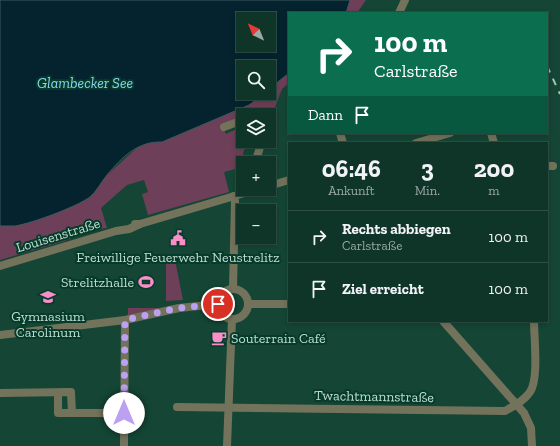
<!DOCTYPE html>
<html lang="de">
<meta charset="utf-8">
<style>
:root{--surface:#0f3428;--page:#183c30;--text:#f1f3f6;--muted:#9baaa8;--line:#2f4f45}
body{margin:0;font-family:"Zilla Slab",serif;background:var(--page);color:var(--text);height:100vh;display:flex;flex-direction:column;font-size:15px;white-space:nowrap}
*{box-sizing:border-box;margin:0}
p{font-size:13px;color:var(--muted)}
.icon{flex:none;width:22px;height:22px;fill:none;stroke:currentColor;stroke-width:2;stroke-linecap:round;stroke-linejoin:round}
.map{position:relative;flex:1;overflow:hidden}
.panel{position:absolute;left:288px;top:142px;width:260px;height:180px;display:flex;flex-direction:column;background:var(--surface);border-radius:0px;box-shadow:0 2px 6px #0003,0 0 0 1px var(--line)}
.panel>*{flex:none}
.guide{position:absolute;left:288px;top:12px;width:260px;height:122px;border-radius:0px;box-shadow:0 2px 6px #0003,0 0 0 1px var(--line);background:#0b6e4f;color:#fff;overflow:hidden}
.needle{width:26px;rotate:317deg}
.buttons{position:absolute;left:236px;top:12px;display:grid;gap:8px}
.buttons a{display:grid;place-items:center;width:40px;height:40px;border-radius:0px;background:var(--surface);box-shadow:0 2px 6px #0003,0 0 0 1px var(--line);font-size:20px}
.pin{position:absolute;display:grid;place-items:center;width:34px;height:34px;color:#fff;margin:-17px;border:2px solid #fff;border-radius:50%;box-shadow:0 1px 4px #0007}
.me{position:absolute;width:44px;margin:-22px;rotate:0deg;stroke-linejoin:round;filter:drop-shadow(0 0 3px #0008)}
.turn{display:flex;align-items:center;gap:14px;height:84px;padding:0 20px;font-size:18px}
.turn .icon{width:52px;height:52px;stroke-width:2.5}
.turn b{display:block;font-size:28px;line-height:34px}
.then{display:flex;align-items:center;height:38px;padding:0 20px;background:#0003;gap:8px;font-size:15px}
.eta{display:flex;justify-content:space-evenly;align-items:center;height:68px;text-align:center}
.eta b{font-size:24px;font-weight:700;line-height:28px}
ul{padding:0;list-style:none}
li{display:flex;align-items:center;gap:12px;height:52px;padding:0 20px;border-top:1px solid var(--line)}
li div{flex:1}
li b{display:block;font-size:15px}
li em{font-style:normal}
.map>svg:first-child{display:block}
.green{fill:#6e3f58}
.water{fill:#04232f;stroke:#3c5b60;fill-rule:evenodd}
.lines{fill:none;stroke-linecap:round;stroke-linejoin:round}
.minor{stroke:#73735c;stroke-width:8}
.rail{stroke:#a3c5b7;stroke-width:2;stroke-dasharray:7 7;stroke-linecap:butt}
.route{stroke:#bca0f2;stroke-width:7;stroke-dasharray:0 12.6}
.labels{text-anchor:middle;stroke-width:4;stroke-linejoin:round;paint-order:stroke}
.street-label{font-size:14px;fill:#c0dfd1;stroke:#063b2b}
.poi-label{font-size:14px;fill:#c0dfd1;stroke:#063b2b}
.water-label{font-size:15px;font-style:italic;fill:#8ed3f2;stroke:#063b2b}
</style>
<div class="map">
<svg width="560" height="446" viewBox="0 0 560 446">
<rect width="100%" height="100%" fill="#144535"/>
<g class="green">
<path d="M 350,0 L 366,0 L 357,13 L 346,13 Z"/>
<path d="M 289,73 L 289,83 L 282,89 L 270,120 L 269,115 L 243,115 L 243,117 L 222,126 L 226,134 L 243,126 L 243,141 L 254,141 L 252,146 L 247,144 L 243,153 L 245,163 L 243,163 L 243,167 L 224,172 L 229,192 L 148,215 L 142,194 L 148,192 L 144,180 L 127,185 L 101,208 L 107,228 L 86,230 L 65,241 L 0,260 L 0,226 L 14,226 L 74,205 L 89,197 L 106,176 L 140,145 L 150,141 L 162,142 L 249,105 L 265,93 L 269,93 L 269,89 Z"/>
<path d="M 175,260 L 183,300 L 166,301 L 166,263 Z"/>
<path d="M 128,308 L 158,308 L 160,309 L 128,316 Z"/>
</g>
<path class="water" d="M 0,0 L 350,0 L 346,13 L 289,13 L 289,73 L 269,89 L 269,67 L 243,67 L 243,93 L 265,93 L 249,105 L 162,142 C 138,141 122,157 107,175 C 101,182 97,191 90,197 C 76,207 33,223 15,226 C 10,226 5,226 0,226 ZM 243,19 L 269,19 L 269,45 L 243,45 Z"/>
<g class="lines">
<g class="minor">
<path d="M 399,13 L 405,0"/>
<path d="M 224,127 L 243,120"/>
<path d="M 340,133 L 343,143"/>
<path d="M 491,133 L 494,143"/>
<path d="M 416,143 L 450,133"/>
<path d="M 255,163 L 262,141"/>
<path d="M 547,166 L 553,166"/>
<path d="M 269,186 L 289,180"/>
<path d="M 135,224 L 140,224 L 258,189"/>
<path d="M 0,266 L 116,231 L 129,229 L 140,224"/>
<circle cx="233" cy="304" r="15"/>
<path d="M 233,289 L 235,201 L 234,196"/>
<path d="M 248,304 L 289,304"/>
<path d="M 443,321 L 524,413 L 531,428 L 532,446"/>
<path d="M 0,335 L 125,320 L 179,308 L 218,304"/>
<path d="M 0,393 L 71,392 L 72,413"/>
<path d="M 58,393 L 58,413 L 124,413"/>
<path d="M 177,407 L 505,411 C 514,406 524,401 530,392 C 539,379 534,338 534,321"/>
<path d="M 124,446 L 125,320"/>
<path d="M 227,446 L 232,319"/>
</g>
<path class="rail" d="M 547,66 L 560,94"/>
</g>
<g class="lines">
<path class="route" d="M 124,413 L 125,320 L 179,308 L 218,304"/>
</g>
<defs>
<g id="civic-bare" transform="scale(1.2)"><path d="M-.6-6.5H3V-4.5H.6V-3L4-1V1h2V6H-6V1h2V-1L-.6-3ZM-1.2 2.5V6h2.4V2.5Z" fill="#fa8fc8" stroke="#063b2b" stroke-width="2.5" paint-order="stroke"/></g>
<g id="stadium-bare" transform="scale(1.2)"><path d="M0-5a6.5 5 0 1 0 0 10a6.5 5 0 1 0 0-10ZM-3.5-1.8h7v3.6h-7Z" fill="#fa8fc8" stroke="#063b2b" stroke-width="2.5" paint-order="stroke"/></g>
<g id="school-bare" transform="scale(1.2)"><path d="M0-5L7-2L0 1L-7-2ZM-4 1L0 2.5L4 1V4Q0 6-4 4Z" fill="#fa8fc8" stroke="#063b2b" stroke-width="2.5" paint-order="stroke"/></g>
<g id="cafe-bare" transform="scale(1.2)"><path d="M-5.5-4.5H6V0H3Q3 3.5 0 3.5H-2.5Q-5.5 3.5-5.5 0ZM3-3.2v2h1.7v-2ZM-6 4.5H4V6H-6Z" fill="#fa8fc8" stroke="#063b2b" stroke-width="2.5" paint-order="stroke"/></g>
</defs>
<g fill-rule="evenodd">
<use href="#civic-bare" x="178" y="238"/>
<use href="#stadium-bare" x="146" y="282"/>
<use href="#school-bare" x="48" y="297"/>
<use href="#cafe-bare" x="219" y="338"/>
</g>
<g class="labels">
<g class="street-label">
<text transform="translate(58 235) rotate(-17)" y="5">Louisenstraße</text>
<text transform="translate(374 396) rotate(1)" y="5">Twachtmannstraße</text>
</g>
<g class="poi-label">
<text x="178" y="262">Freiwillige Feuerwehr Neustrelitz</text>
<text x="134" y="287" text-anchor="end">Strelitzhalle</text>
<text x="48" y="321">Gymnasium<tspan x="48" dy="16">Carolinum</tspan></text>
<text x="231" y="343" text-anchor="start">Souterrain Café</text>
</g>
<g class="water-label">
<text x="85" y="88">Glambecker See</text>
</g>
</g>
</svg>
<div class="buttons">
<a><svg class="needle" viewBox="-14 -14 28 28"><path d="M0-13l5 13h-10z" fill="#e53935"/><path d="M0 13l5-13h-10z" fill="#9baaa8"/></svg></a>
<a><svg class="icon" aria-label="search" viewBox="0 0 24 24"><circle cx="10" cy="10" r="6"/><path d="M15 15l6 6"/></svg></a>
<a><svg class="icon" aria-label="layers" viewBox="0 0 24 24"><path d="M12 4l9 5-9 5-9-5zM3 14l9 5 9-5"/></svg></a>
<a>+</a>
<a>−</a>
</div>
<div class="pin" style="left:218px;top:304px;background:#d93025"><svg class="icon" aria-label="arrive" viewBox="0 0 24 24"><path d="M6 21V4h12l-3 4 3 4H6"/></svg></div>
<svg class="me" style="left:124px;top:413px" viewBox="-20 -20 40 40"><circle r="19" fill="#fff"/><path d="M0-13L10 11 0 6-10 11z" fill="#bca0f2"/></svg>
<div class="guide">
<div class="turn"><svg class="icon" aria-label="right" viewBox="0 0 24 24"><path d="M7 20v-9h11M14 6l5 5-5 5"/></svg><div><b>100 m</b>Carlstraße</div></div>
<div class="then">Dann<svg class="icon" aria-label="arrive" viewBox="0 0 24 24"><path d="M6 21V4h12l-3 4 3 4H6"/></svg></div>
</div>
<section class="panel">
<div class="eta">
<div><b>06:46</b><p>Ankunft</p></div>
<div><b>3</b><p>Min.</p></div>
<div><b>200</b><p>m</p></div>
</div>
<ul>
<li><svg class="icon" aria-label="right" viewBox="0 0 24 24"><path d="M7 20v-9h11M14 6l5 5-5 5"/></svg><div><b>Rechts abbiegen</b><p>Carlstraße</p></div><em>100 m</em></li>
<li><svg class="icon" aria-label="arrive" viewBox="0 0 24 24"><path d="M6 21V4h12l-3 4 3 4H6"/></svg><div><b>Ziel erreicht</b></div><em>100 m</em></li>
</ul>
</section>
</div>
